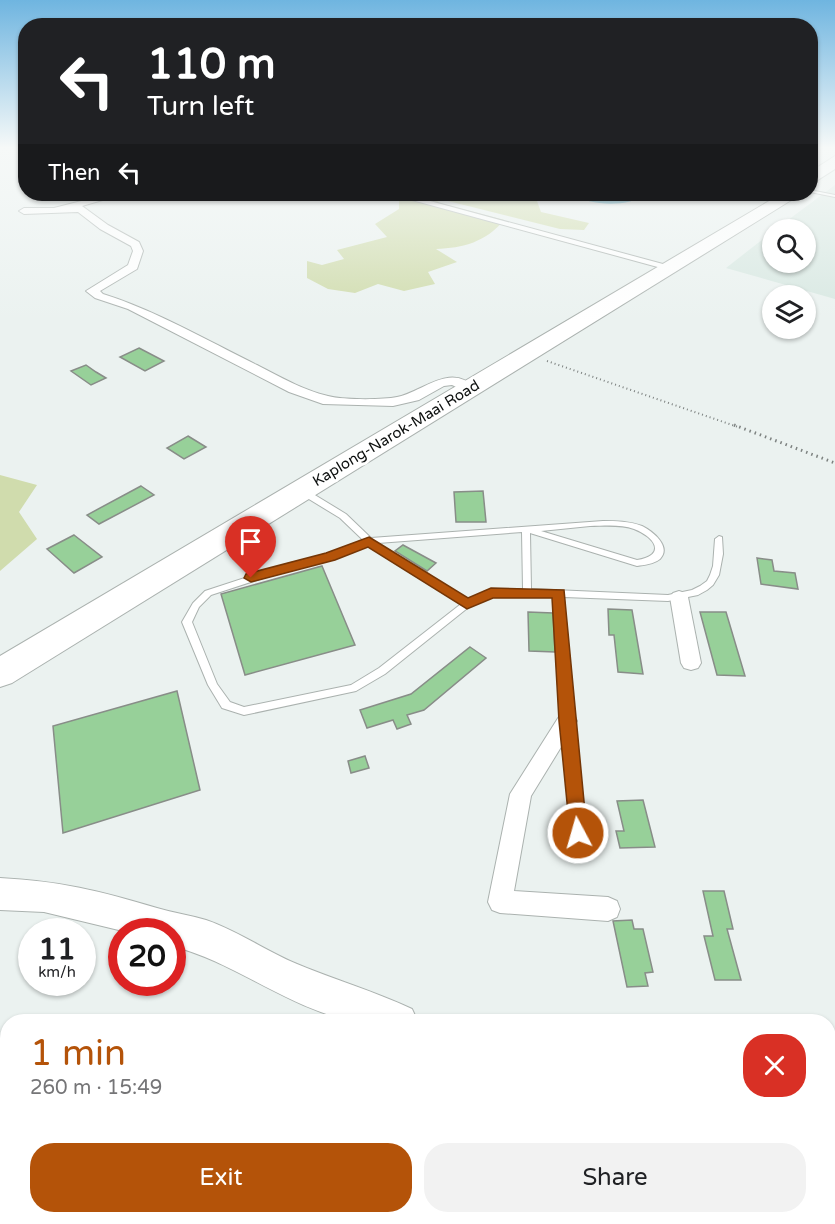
<!DOCTYPE html>
<meta charset="utf-8">
<style>
:root{--surface:#fff;--page:#f2f2f2;--text:#202124;--muted:#757577;--accent:#b45309}
body{margin:0;font-family:"Varela Round",sans-serif;background:var(--page);color:var(--text);height:100vh;display:flex;flex-direction:column;font-size:22px;white-space:nowrap}
*{box-sizing:border-box;margin:0}
p{font-size:20px;color:var(--muted)}
.icon{flex:none;width:33px;height:33px;fill:none;stroke:currentColor;stroke-width:2;stroke-linecap:round;stroke-linejoin:round}
.map{position:relative;flex:1;overflow:hidden}
.drawer{position:absolute;left:0px;top:1014px;width:836px;height:210px;display:flex;flex-direction:column;background:var(--surface);border-radius:24px 24px 0 0;box-shadow:0 2px 4px #0004}
.drawer>*{flex:none}
.hud{position:absolute;left:18px;top:18px;width:800px;height:183px;border-radius:24px;box-shadow:0 2px 4px #0004;background:#202124;color:#fff;overflow:hidden}
.controls{position:absolute;left:762px;top:219px;display:grid;gap:12px}
.controls a{display:grid;place-items:center;width:54px;height:54px;border-radius:50%;background:var(--surface);box-shadow:0 2px 4px #0004;font-size:30px}
.speed{position:absolute;left:18px;top:918px;display:flex;gap:12px;font-size:30px;font-weight:700;text-align:center}
.speed>*{display:grid;place-content:center;width:78px;height:78px;border-radius:50%;background:var(--surface);box-shadow:0 2px 4px #0004;line-height:1}
.speed small{font-size:15px;font-weight:400}
.speed .limit{border:9px solid #d22;background:#fff;color:#111}
.pin{position:absolute;display:grid;place-items:center;width:51px;height:51px;color:#fff;margin:-62px -26px;border-radius:50% 50% 50% 0;rotate:-45deg;box-shadow:0 0 6px #0007}
.pin .icon{rotate:45deg}
.me{position:absolute;width:66px;margin:-33px;rotate:354deg;stroke-linejoin:round;filter:drop-shadow(0 0 4px #0008)}
.turn{display:flex;align-items:center;gap:21px;height:126px;padding:0 30px;font-size:27px}
.turn .icon{width:78px;height:78px;stroke-width:2.5}
.turn b{display:block;font-size:42px;line-height:51px}
.then{display:flex;align-items:center;height:57px;padding:0 30px;background:#0003;gap:12px;font-size:22px}
.round{display:grid;place-items:center;flex:none;width:63px;height:63px;border-radius:24px;background:var(--page)}
.headline{display:flex;align-items:center;justify-content:space-between;height:102px;padding:0 30px}
h1{font-size:36px;font-weight:600;line-height:45px;color:var(--accent)}
.button{display:flex;gap:12px;margin-top:auto;padding:12px 30px}
.button a{flex:1;height:69px;border-radius:24px;background:var(--accent);color:#fff;font-size:24px;font-weight:600;line-height:69px;text-align:center}
.button a+a{background:var(--page);color:var(--text)}
.map>svg:first-child{display:block}
.built{fill:#d8e8e2}
.green{fill:#d0dcad}
.water{fill:#5bb7d4}
.building{fill:#97d099;stroke:#888d88;stroke-width:1.5}
.lines{fill:none;stroke-linecap:round;stroke-linejoin:round}
.lane-casing{stroke:#abb2af;stroke-width:2}
.street-casing{stroke:#abb2af;stroke-width:2}
.secondary-casing{stroke:#abb2af;stroke-width:2}
.highway-casing{stroke:#abb2af;stroke-width:2}
.path-far1{stroke:#7d8280;stroke-width:2;stroke-dasharray:1 3;stroke-linecap:butt}
.path{stroke:#7d8280;stroke-width:3;stroke-dasharray:1.5 4;stroke-linecap:butt}
.lane{fill:#fff;fill-rule:evenodd}
.street{fill:#fff;fill-rule:evenodd}
.secondary{fill:#fff;fill-rule:evenodd}
.highway{fill:#fff;fill-rule:evenodd}
.route{fill:#b45309;stroke:#753606;stroke-width:1.5}
.labels{text-anchor:middle;stroke-width:6;stroke-linejoin:round;paint-order:stroke}
.far-street-label{font-size:15px;fill:#0d100f;stroke:#fff}
</style>
<div class="map">
<svg width="835" height="1224" viewBox="0 0 835 1224">
<rect width="100%" height="100%" fill="#ebf2f0"/>
<path class="built" d="M 835,185 L 835,299 L 726,268 L 772,232 L 772,262 L 806,262 L 806,230 L 776,229 Z"/>
<g class="green">
<path d="M 389,194 L 555,194 L 537,201 L 541,212 L 589,223 L 584,230 L 560,229 L 432,197 L 440,203 L 504,220 C 486,242 463,248 436,249 L 457,262 L 428,272 L 435,284 L 404,291 L 378,284 L 355,293 L 328,289 L 307,278 L 307,261 L 322,265 L 344,259 L 337,250 L 387,237 L 375,224 L 399,209 L 399,201 Z"/>
<path d="M 0,475 L 37,485 L 19,512 L 37,539 L 0,571 Z"/>
</g>
<path class="water" d="M 573,194 L 645,194 C 629,208 589,206 573,194 Z"/>
<g class="building">
<path d="M 139,348 L 164,361 L 145,371 L 120,357 Z"/>
<path d="M 86,365 L 96,372 L 106,378 L 91,385 L 71,371 Z"/>
<path d="M 188,436 L 206,447 L 184,459 L 167,448 Z"/>
<path d="M 141,486 L 154,495 L 99,524 L 87,515 Z"/>
<path d="M 483,491 L 486,522 L 456,522 L 454,492 Z"/>
<path d="M 74,535 L 102,557 L 74,573 L 47,549 Z"/>
<path d="M 403,545 L 436,563 L 427,571 L 395,551 Z"/>
<path d="M 757,558 L 772,560 L 774,571 L 795,573 L 798,589 L 761,584 Z"/>
<path d="M 322,566 L 355,645 L 245,675 L 221,594 Z"/>
<path d="M 608,609 L 632,610 L 643,674 L 618,672 L 614,635 L 609,635 Z"/>
<path d="M 528,612 L 553,613 L 555,652 L 529,651 Z"/>
<path d="M 700,612 L 726,612 L 745,676 L 717,675 Z"/>
<path d="M 470,647 L 486,658 L 424,710 L 407,715 L 411,724 L 397,729 L 393,720 L 367,728 L 360,710 L 411,694 Z"/>
<path d="M 177,691 L 200,790 L 63,833 L 53,726 Z"/>
<path d="M 365,756 L 369,768 L 351,773 L 348,761 Z"/>
<path d="M 643,800 L 655,847 L 620,848 L 616,831 L 624,831 L 617,801 Z"/>
<path d="M 703,891 L 724,891 L 733,929 L 727,929 L 741,980 L 715,980 L 704,936 L 713,936 Z"/>
<path d="M 632,920 L 634,929 L 643,929 L 653,972 L 645,973 L 648,986 L 627,987 L 613,921 Z"/>
</g>
<g class="lines">
<g class="lane-casing">
<g id="lane">
<path d="M 810,190 L 835,195 L 835,197 L 810,192 Z"/>
<path d="M 299,489 L 305,489 L 346,514 L 371,538 L 603,521 C 616,521 629,521 642,526 C 652,531 672,546 660,559 C 654,564 644,565 637,566 L 530,533 L 531,589 L 668,595 L 692,590 L 700,586 L 707,581 L 710,575 L 713,566 L 715,539 L 719,536 L 722,537 L 723,554 L 719,575 L 713,585 L 707,590 L 698,595 L 668,601 L 564,597 L 572,721 L 587,855 L 585,859 L 581,860 L 577,859 L 575,855 L 562,721 L 555,596 L 492,596 L 470,606 L 385,674 L 356,691 L 244,715 L 222,708 L 208,685 L 182,622 L 193,603 L 205,591 L 290,563 L 328,555 L 363,540 L 340,518 L 299,493 L 298,491 ZM 590,526 C 604,526 621,524 634,529 C 655,537 667,555 637,560 L 541,531 ZM 522,532 L 523,589 L 491,590 L 468,600 L 378,543 ZM 368,544 L 461,604 L 379,668 L 351,685 L 244,707 L 230,702 L 217,684 L 192,622 L 199,607 L 211,595 L 294,568 L 333,559 Z"/>
</g>
</g>
<g class="street-casing">
<g id="street">
<path d="M 109,194 L 123,194 L 82,206 L 108,225 L 139,242 L 143,251 L 137,269 L 100,291 L 103,294 C 157,311 206,340 257,365 C 280,377 303,390 328,396 C 343,400 382,400 397,397 C 423,392 451,361 476,389 L 469,393 L 452,385 L 444,386 L 419,400 L 393,406 L 323,404 L 289,392 L 128,309 L 95,298 L 86,291 L 128,265 L 133,251 L 131,246 L 100,229 L 78,212 L 24,214 L 19,211 L 24,208 L 54,208 Z"/>
<path d="M 390,194 L 404,194 L 674,267 L 665,269 Z"/>
<path d="M 679,591 L 685,593 L 688,597 L 701,663 L 698,668 L 691,670 L 684,668 L 681,663 L 670,597 L 673,593 Z"/>
<path d="M 567,713 L 574,715 L 577,721 L 531,796 L 514,891 L 608,897 L 617,901 L 620,909 L 617,917 L 608,921 L 500,913 L 492,910 L 488,902 L 510,794 L 560,715 Z"/>
<path d="M 306,1216 L 337,1216 L 334,1224 L 303,1224 Z"/>
</g>
</g>
<g class="secondary-casing">
<g id="secondary">
<path d="M 0,878 C 60,881 100,891 157,908 C 173,913 190,915 206,920 C 238,931 266,951 297,964 C 335,980 374,991 412,1009 L 418,1022 C 397,1022 373,1025 352,1021 C 288,1008 235,962 172,946 L 172,932 L 127,932 L 44,912 L 0,910 Z"/>
<path d="M 828,1162 L 835,1165 L 835,1207 L 828,1204 Z"/>
</g>
</g>
<g class="highway-casing">
<g id="highway">
<path d="M 835,156 L 835,169 L 810,185 L 810,172 Z"/>
<path d="M 781,194 L 801,194 L 12,683 L 0,687 L 0,656 Z"/>
</g>
</g>
<path class="path-far1" d="M 547,361 L 738,427"/>
<path class="path" d="M 734,425 L 835,463"/>
<use href="#lane" class="lane"/>
<use href="#street" class="street"/>
<use href="#secondary" class="secondary"/>
<use href="#highway" class="highway"/>
</g>
<linearGradient id="sky" x2="0" y2="1"><stop stop-color="#6fb5e0"/><stop offset="0.46" stop-color="#f6f9f8"/><stop offset="1" stop-color="#f6f9f8" stop-opacity="0"/></linearGradient>
<rect width="835" height="321" fill="url(#sky)"/>
<path class="route" d="M 369,537 L 468,598 L 491,588 L 564,590 L 587,833 L 584,838 L 578,841 L 572,838 L 570,833 L 559,721 L 552,598 L 493,598 L 467,609 L 368,547 L 335,560 L 251,582 L 244,578 L 246,574 L 326,553 Z"/>
<g class="labels">
<g class="far-street-label">
<text transform="translate(396 433) rotate(-31)" y="5">Kaplong-Narok-Maai Road</text>
</g>
</g>
</svg>
<div class="controls">
<a><svg class="icon" aria-label="search" viewBox="0 0 24 24"><circle cx="10" cy="10" r="6"/><path d="M15 15l6 6"/></svg></a>
<a><svg class="icon" aria-label="layers" viewBox="0 0 24 24"><path d="M12 4l9 5-9 5-9-5zM3 14l9 5 9-5"/></svg></a>
</div>
<div class="speed"><div>11<small>km/h</small></div><div class="limit">20</div></div>
<div class="pin" style="left:251px;top:578px;background:#d93025"><svg class="icon" aria-label="arrive" viewBox="0 0 24 24"><path d="M6 21V4h12l-3 4 3 4H6"/></svg></div>
<svg class="me" style="left:578px;top:833px" viewBox="-20 -20 40 40"><circle r="17" fill="#b45309" stroke="#fff" stroke-width="3"/><path d="M0-11L8 9 0 5-8 9z" fill="#fff"/></svg>
<div class="hud">
<div class="turn"><svg class="icon" aria-label="left" viewBox="0 0 24 24"><path d="M17 20v-9H6M10 6l-5 5 5 5"/></svg><div><b>110 m</b>Turn left</div></div>
<div class="then">Then<svg class="icon" aria-label="left" viewBox="0 0 24 24"><path d="M17 20v-9H6M10 6l-5 5 5 5"/></svg></div>
</div>
<section class="drawer">
<div class="headline"><div><h1>1 min</h1><p>260 m · 15:49</p></div><a class="round" style="background:#d93025;color:#fff"><svg class="icon" aria-label="close" viewBox="0 0 24 24"><path d="M6 6l12 12M18 6L6 18"/></svg></a></div>
<div class="button"><a>Exit</a><a>Share</a></div>
</section>
</div>
